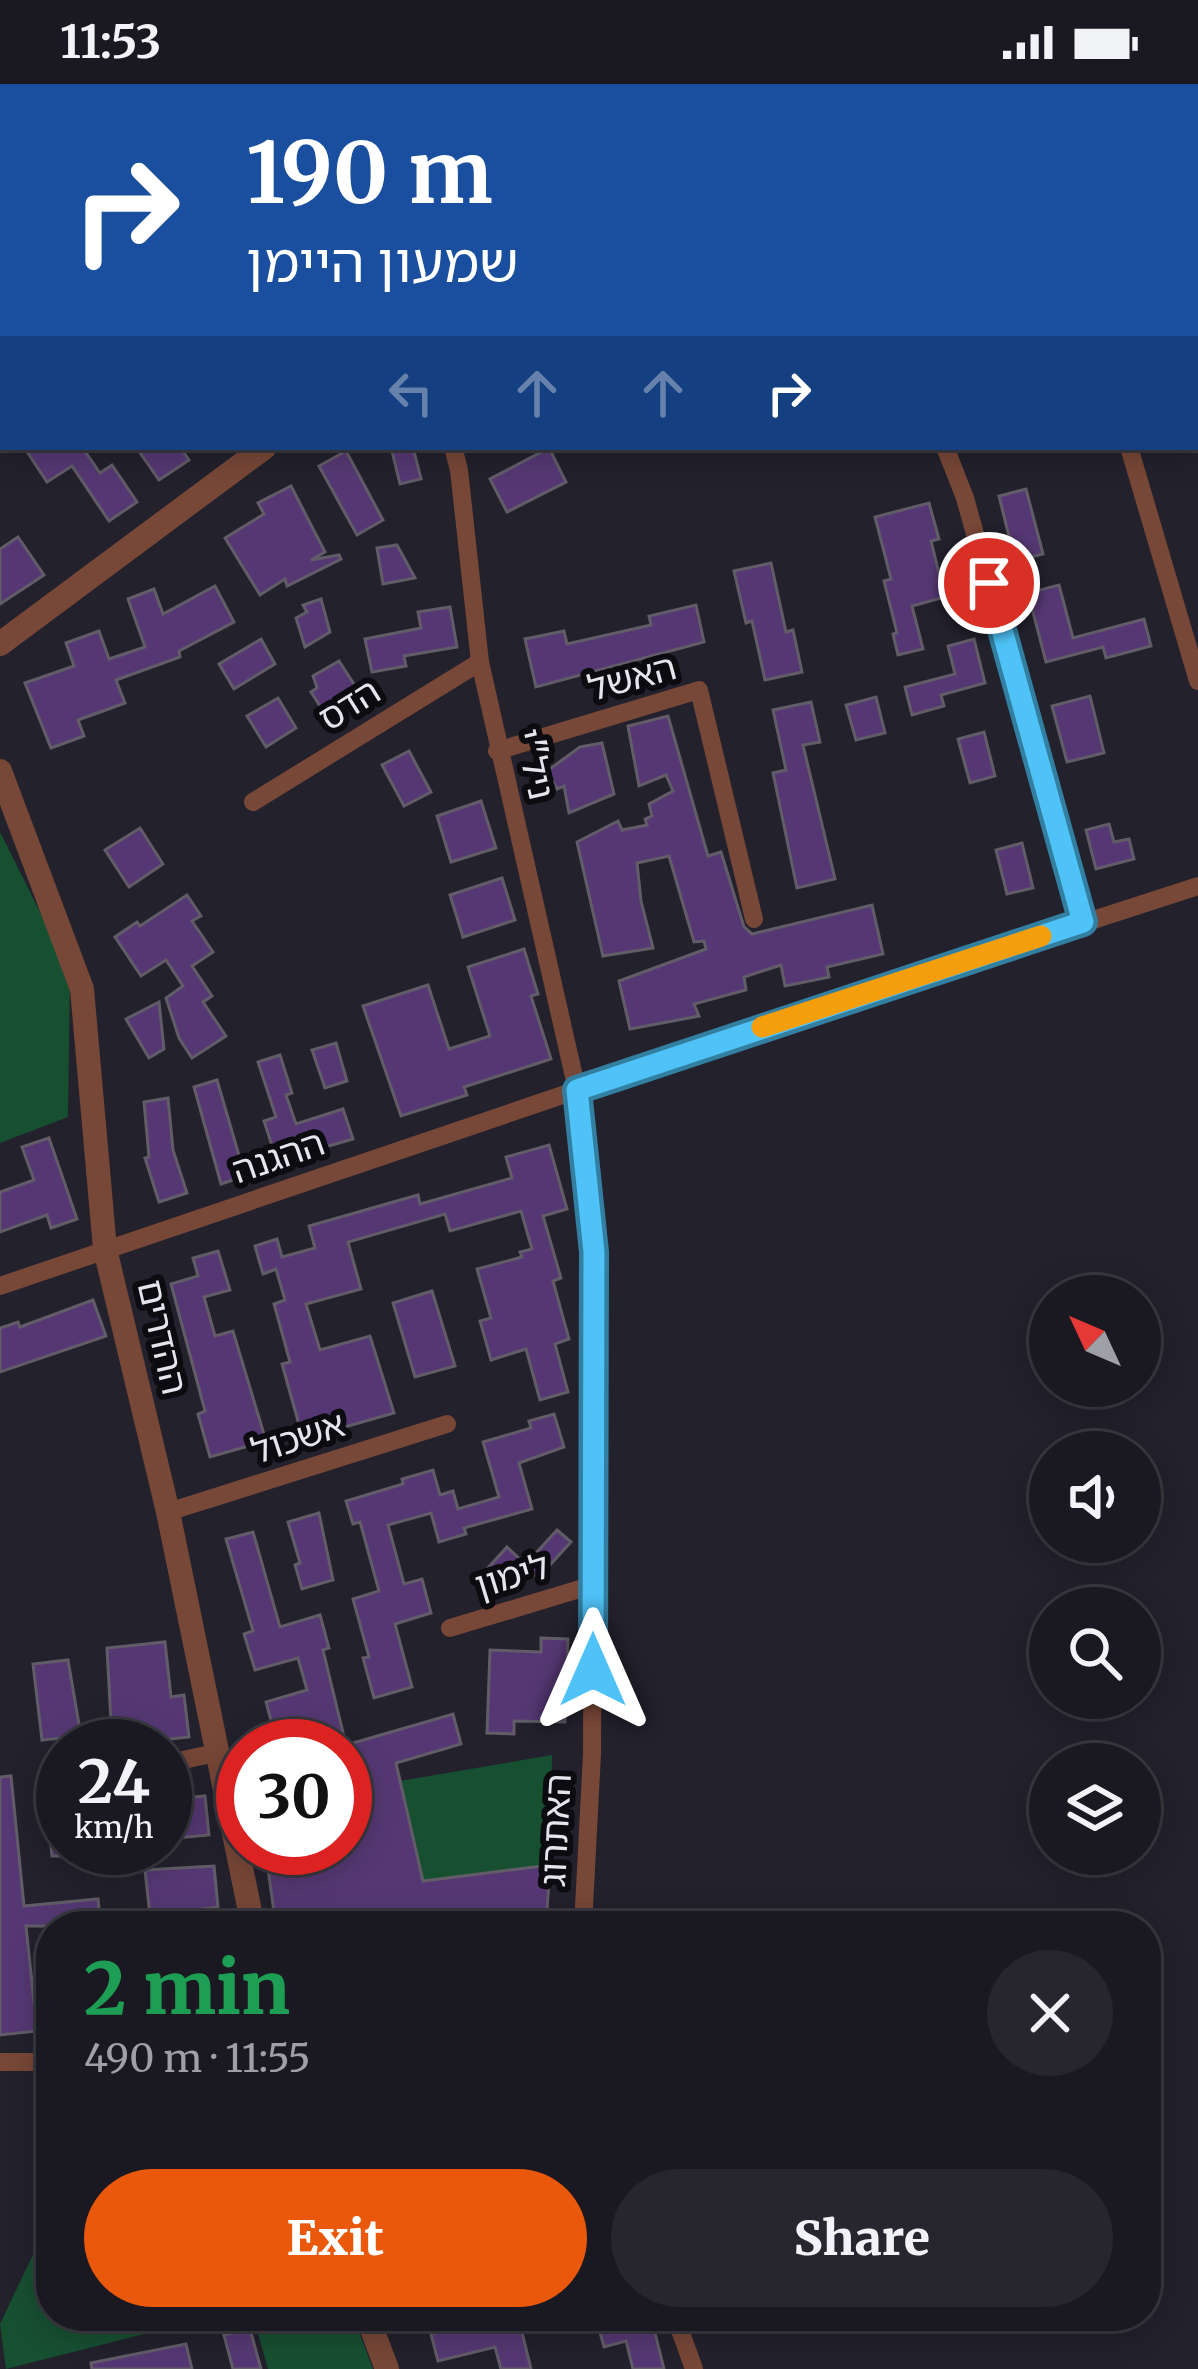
<!DOCTYPE html>
<meta charset="utf-8">
<style>
:root{--surface:#1a1921;--page:#27262e;--text:#f1f3f6;--muted:#9fa0a5;--line:#38383f;--accent:#ea580c}
body{margin:0;font-family:Merriweather,"Noto Sans Hebrew",serif;background:var(--page);color:var(--text);height:100vh;display:flex;flex-direction:column;font-size:45px;white-space:nowrap}
*{box-sizing:border-box;margin:0}
p{font-size:39px;color:var(--muted)}
.icon{flex:none;width:66px;height:66px;fill:none;stroke:currentColor;stroke-width:2;stroke-linecap:round;stroke-linejoin:round}
.map{position:relative;flex:1;overflow:hidden}
.drawer{position:absolute;left:36px;top:1827px;width:1125px;height:420px;display:flex;flex-direction:column;background:var(--surface);border-radius:48px;box-shadow:0 6px 30px #0003,0 0 0 3px var(--line)}
.drawer>*{flex:none}
.hud{position:absolute;left:0px;top:0px;width:1200px;height:366px;box-shadow:0 6px 30px #0003,0 0 0 3px var(--line);background:#1a4fa0;color:#fff;overflow:hidden}
.needle{width:78px;rotate:314deg}
.fabs{position:absolute;left:1029px;top:1191px;display:grid;gap:24px}
.fabs a{display:grid;place-items:center;width:132px;height:132px;border-radius:50%;background:var(--surface);box-shadow:0 6px 30px #0003,0 0 0 3px var(--line);font-size:60px}
.speed{position:absolute;left:36px;top:1635px;display:flex;gap:24px;font-size:60px;font-weight:700;text-align:center}
.speed>*{display:grid;place-content:center;width:156px;height:156px;border-radius:50%;background:var(--surface);box-shadow:0 6px 30px #0003,0 0 0 3px var(--line);line-height:1}
.speed small{font-size:30px;font-weight:400}
.speed .limit{border:18px solid #d22;background:#fff;color:#111}
.pin{position:absolute;display:grid;place-items:center;width:102px;height:102px;color:#fff;margin:-51px;border:6px solid #fff;border-radius:50%;box-shadow:0 3px 12px #0007}
.me{position:absolute;width:132px;margin:-66px;rotate:0deg;stroke-linejoin:round;filter:drop-shadow(0 0 9px #0008)}
.turn{display:flex;align-items:center;gap:42px;height:252px;padding:0 48px;font-size:54px}
.turn .icon{width:156px;height:156px;stroke-width:2.5}
.turn b{display:block;font-size:84px;line-height:102px}
.lanes{display:flex;align-items:center;height:114px;padding:0 48px;background:#0003;justify-content:center;gap:60px;direction:ltr}
.lanes .off{opacity:.35}
.round{display:grid;place-items:center;flex:none;width:126px;height:126px;border-radius:63px;background:var(--page)}
.overview{display:flex;align-items:center;justify-content:space-between;height:204px;padding:0 48px}
h1{font-size:72px;font-weight:800;line-height:90px;color:#1e9e55}
.cta{display:flex;gap:24px;margin-top:auto;padding:24px 48px}
.cta a{flex:1;height:138px;border-radius:72px;background:var(--accent);color:#fff;font-size:48px;font-weight:800;line-height:138px;text-align:center}
.cta a+a{background:var(--page);color:var(--text)}
.status{display:flex;justify-content:space-between;align-items:center;height:84px;padding:0 60px;background:var(--surface);direction:ltr}
.status svg{height:33px;fill:currentColor}
.map>svg:first-child{display:block}
.green{fill:#174f31}
.building{fill:#553873;stroke:#615c68;stroke-width:3}
.lines{fill:none;stroke-linecap:round;stroke-linejoin:round}
.minor{stroke:#774737;stroke-width:18}
.tertiary{stroke:#774737;stroke-width:24}
.route-casing{stroke:#337fa1;stroke-width:30}
.route{stroke:#4fc3f7;stroke-width:21}
.slow{stroke:#f59e0b;stroke-width:21}
.labels{text-anchor:middle;stroke-width:12;stroke-linejoin:round;paint-order:stroke}
.street-label{font-size:36px;fill:#e6e5ed;stroke:#0c0c10}
</style>
<div class="status"><b>11:53</b><svg viewBox="0 0 49 12"><path d="M0 12V9h3v3zM5 12V6h3v6zM10 12V3h3v9zM15 12V0h3v12zM26 1h20v11H26zM47 4h2v5h-2z"/></svg></div>
<div class="map">
<svg width="1198" height="2285" viewBox="0 0 1198 2285">
<rect width="100%" height="100%" fill="#22212c"/>
<g class="green">
<path d="M 0,748 L 70,888 L 68,1033 L 0,1059 Z"/>
<path d="M 552,1671 L 550,1781 L 423,1797 L 400,1697 Z"/>
<path d="M 51,2106 L 51,2232 L 215,2232 L 6,2285 L 0,2240 L 48,2139 Z"/>
<path d="M 253,2232 L 353,2232 L 373,2285 L 268,2285 Z"/>
</g>
<g class="building">
<path d="M 24,363 L 82,363 L 100,389 L 112,381 L 137,418 L 109,437 L 72,382 L 47,398 Z"/>
<path d="M 136,363 L 180,363 L 189,376 L 159,396 Z"/>
<path d="M 391,363 L 413,363 L 421,395 L 400,400 Z"/>
<path d="M 549,364 L 566,398 L 507,428 L 490,395 Z"/>
<path d="M 346,367 L 383,436 L 357,451 L 319,382 Z"/>
<path d="M 291,402 L 325,468 L 311,476 L 339,471 L 341,475 L 287,502 L 285,495 L 260,511 L 225,454 L 264,430 L 258,419 Z"/>
<path d="M 1026,405 L 1043,470 L 1015,477 L 999,412 Z"/>
<path d="M 929,419 L 939,455 L 931,457 L 945,513 L 912,522 L 923,565 L 898,571 L 893,550 L 897,549 L 884,497 L 891,495 L 875,433 Z"/>
<path d="M 18,453 L 44,491 L 0,520 L 0,465 Z"/>
<path d="M 397,461 L 415,494 L 383,500 L 377,464 Z"/>
<path d="M 771,479 L 786,548 L 793,546 L 802,588 L 765,596 L 752,537 L 746,539 L 734,487 Z"/>
<path d="M 1059,501 L 1073,554 L 1144,535 L 1151,562 L 1106,574 L 1103,563 L 1046,578 L 1028,509 Z"/>
<path d="M 215,502 L 234,538 L 179,567 L 180,573 L 116,596 L 125,619 L 78,636 L 84,652 L 51,664 L 25,599 L 74,582 L 66,559 L 99,547 L 109,575 L 145,563 L 128,515 L 154,505 L 163,530 Z"/>
<path d="M 321,515 L 330,548 L 305,563 L 296,534 L 307,528 L 303,521 Z"/>
<path d="M 696,521 L 704,558 L 536,603 L 525,555 L 564,547 L 567,560 L 651,541 L 649,532 Z"/>
<path d="M 450,523 L 457,563 L 404,572 L 406,582 L 372,588 L 365,555 L 421,544 L 418,528 Z"/>
<path d="M 261,555 L 275,580 L 234,605 L 219,580 Z"/>
<path d="M 974,555 L 985,599 L 941,611 L 944,622 L 912,631 L 905,603 L 955,590 L 948,562 Z"/>
<path d="M 339,577 L 361,611 L 327,633 L 311,608 L 317,604 L 313,592 Z"/>
<path d="M 1090,612 L 1104,669 L 1067,678 L 1052,622 Z"/>
<path d="M 876,613 L 885,649 L 856,656 L 846,621 Z"/>
<path d="M 278,614 L 296,644 L 266,663 L 247,632 Z"/>
<path d="M 811,618 L 820,658 L 803,661 L 835,795 L 797,804 L 773,689 L 786,686 L 773,626 Z"/>
<path d="M 668,632 L 708,772 L 721,768 L 744,843 L 752,850 L 872,821 L 883,870 L 827,883 L 829,893 L 785,902 L 781,881 L 744,893 L 746,906 L 694,920 L 699,932 L 630,945 L 619,897 L 706,865 L 704,857 L 694,858 L 669,772 L 637,779 L 641,817 L 653,864 L 603,872 L 577,758 L 618,737 L 622,746 L 647,741 L 645,735 L 652,732 L 649,720 L 673,707 L 666,691 L 639,702 L 628,642 Z"/>
<path d="M 984,648 L 995,692 L 970,699 L 958,655 Z"/>
<path d="M 602,659 L 614,710 L 569,729 L 564,702 L 557,705 L 547,687 L 580,663 Z"/>
<path d="M 409,667 L 431,708 L 404,722 L 382,681 Z"/>
<path d="M 481,717 L 496,764 L 451,778 L 437,732 Z"/>
<path d="M 1109,740 L 1114,758 L 1129,755 L 1134,775 L 1096,785 L 1086,746 Z"/>
<path d="M 140,744 L 163,780 L 129,803 L 105,766 Z"/>
<path d="M 1022,759 L 1033,804 L 1007,810 L 996,766 Z"/>
<path d="M 502,794 L 515,836 L 463,853 L 450,811 Z"/>
<path d="M 187,811 L 201,832 L 192,837 L 213,868 L 192,882 L 212,912 L 203,918 L 226,952 L 192,974 L 179,954 L 166,914 L 183,902 L 166,876 L 141,892 L 115,853 L 137,838 L 140,842 Z"/>
<path d="M 524,865 L 538,910 L 531,912 L 551,975 L 464,1003 L 467,1011 L 401,1032 L 363,922 L 428,901 L 449,965 L 490,952 L 468,883 Z"/>
<path d="M 159,918 L 164,965 L 149,974 L 126,935 Z"/>
<path d="M 336,959 L 347,997 L 325,1004 L 312,966 Z"/>
<path d="M 280,971 L 292,1009 L 286,1011 L 296,1040 L 343,1025 L 353,1055 L 277,1077 L 264,1037 L 276,1033 L 258,978 Z"/>
<path d="M 217,996 L 245,1092 L 221,1100 L 194,1003 Z"/>
<path d="M 168,1014 L 173,1066 L 187,1109 L 159,1118 L 145,1074 L 149,1073 L 144,1018 Z"/>
<path d="M 49,1054 L 77,1135 L 51,1144 L 47,1131 L 0,1148 L 0,1108 L 34,1096 L 22,1063 Z"/>
<path d="M 549,1061 L 567,1125 L 543,1132 L 561,1194 L 553,1197 L 569,1255 L 555,1260 L 568,1308 L 540,1316 L 526,1265 L 491,1276 L 480,1237 L 491,1234 L 477,1185 L 522,1173 L 520,1168 L 532,1165 L 521,1127 L 450,1147 L 445,1130 L 348,1158 L 361,1205 L 306,1220 L 320,1266 L 370,1252 L 394,1329 L 303,1355 L 282,1280 L 290,1278 L 274,1220 L 285,1216 L 276,1185 L 263,1190 L 255,1162 L 277,1155 L 282,1173 L 315,1164 L 309,1142 L 418,1111 L 420,1120 L 512,1094 L 506,1073 Z"/>
<path d="M 218,1167 L 230,1206 L 204,1213 L 215,1252 L 233,1247 L 266,1357 L 210,1373 L 198,1330 L 205,1327 L 171,1200 L 198,1192 L 193,1174 Z"/>
<path d="M 432,1207 L 455,1282 L 415,1293 L 393,1219 Z"/>
<path d="M 93,1216 L 106,1252 L 0,1288 L 0,1244 L 18,1238 L 20,1243 Z"/>
<path d="M 554,1330 L 564,1363 L 519,1379 L 532,1425 L 464,1444 L 466,1450 L 439,1458 L 431,1429 L 388,1441 L 404,1500 L 422,1495 L 431,1529 L 395,1540 L 412,1603 L 374,1614 L 363,1574 L 369,1573 L 353,1515 L 379,1507 L 360,1438 L 353,1440 L 346,1417 L 403,1400 L 402,1395 L 433,1386 L 440,1411 L 453,1407 L 458,1425 L 499,1413 L 483,1358 L 531,1344 L 529,1337 Z"/>
<path d="M 319,1429 L 333,1496 L 302,1505 L 295,1481 L 300,1479 L 288,1438 Z"/>
<path d="M 557,1446 L 571,1458 L 538,1494 L 525,1481 Z"/>
<path d="M 253,1448 L 280,1543 L 320,1531 L 329,1564 L 323,1566 L 346,1661 L 453,1630 L 461,1660 L 396,1679 L 423,1797 L 550,1781 L 546,1842 L 276,1842 L 265,1764 L 345,1764 L 345,1662 L 278,1662 L 266,1618 L 307,1606 L 298,1574 L 255,1586 L 244,1550 L 253,1547 L 226,1455 Z"/>
<path d="M 507,1463 L 523,1478 L 493,1511 L 477,1496 Z"/>
<path d="M 541,1554 L 568,1555 L 565,1638 L 514,1637 L 514,1650 L 487,1649 L 490,1566 L 541,1568 Z"/>
<path d="M 165,1558 L 171,1613 L 184,1611 L 189,1653 L 161,1656 L 161,1650 L 112,1656 L 107,1564 Z"/>
<path d="M 68,1576 L 81,1652 L 42,1656 L 33,1580 Z"/>
<path d="M 63,1691 L 63,1772 L 52,1772 L 44,1693 Z"/>
<path d="M 11,1692 L 24,1822 L 98,1815 L 101,1842 L 26,1842 L 37,1947 L 0,1951 L 0,1693 Z"/>
<path d="M 205,1712 L 209,1751 L 165,1755 L 165,1716 Z"/>
<path d="M 214,1782 L 218,1823 L 150,1832 L 145,1786 Z"/>
<path d="M 510,2232 L 518,2232 L 531,2285 L 501,2285 L 495,2263 L 438,2277 L 431,2250 Z"/>
<path d="M 604,2232 L 627,2232 L 629,2239 L 651,2233 L 664,2285 L 633,2285 L 626,2257 L 604,2263 L 596,2234 Z"/>
<path d="M 250,2245 L 261,2285 L 233,2285 L 224,2251 Z"/>
<path d="M 186,2260 L 192,2285 L 92,2285 L 91,2279 Z"/>
</g>
<g class="lines">
<g class="minor">
<path d="M 10,0 L 13,3"/>
<path d="M 198,0 L 201,3"/>
<path d="M 660,0 L 662,3"/>
<path d="M 1064,0 L 1064,3"/>
<path d="M 0,115 L 3,113"/>
<path d="M 0,286 L 3,284"/>
<path d="M 453,363 L 459,386 L 480,578 L 577,1006 L 594,1169 L 592,1670 L 583,1842"/>
<path d="M 945,363 L 965,414 L 1083,838"/>
<path d="M 1129,363 L 1198,597"/>
<path d="M 497,667 L 699,606 L 754,835"/>
<path d="M 253,718 L 480,578"/>
<path d="M 0,1202 L 778,938 L 1198,802"/>
<path d="M 168,1428 L 447,1340"/>
<path d="M 450,1544 L 593,1501"/>
<path d="M 165,1680 L 220,1668"/>
<path d="M 110,1764 L 110,1768"/>
<path d="M 0,1978 L 51,1978"/>
<path d="M 675,2232 L 694,2285"/>
</g>
<g class="tertiary">
<path d="M 742,3 L 747,0"/>
<path d="M 0,560 L 265,363"/>
<path d="M 0,687 L 82,905 L 105,1165 L 168,1428 L 253,1842"/>
<path d="M 367,2232 L 387,2285"/>
</g>
</g>
<g class="lines">
<g class="route-casing">
<path id="route" d="M 593,1586 L 594,1168 L 577,1006 L 1083,838 L 989,499"/>
</g>
<use href="#route" class="route"/>
<path class="slow" d="M 762,943 L 1041,852"/>
</g>
<g class="labels">
<g class="street-label">
<text transform="translate(632 593) rotate(-15)" y="13">האשל</text>
<text transform="translate(349 620) rotate(-32)" y="13">הדס</text>
<text transform="translate(535 680) rotate(77)" y="13">ניל"י</text>
<text transform="translate(278 1072) rotate(-19)" y="13">ההגנה</text>
<text transform="translate(163 1253) rotate(77)" y="13">ההדרים</text>
<text transform="translate(298 1353) rotate(-18)" y="13">אשכול</text>
<text transform="translate(512 1491) rotate(-17)" y="13">לימון</text>
<text transform="translate(555 1746) rotate(-87)" y="13">האתרוג</text>
</g>
</g>
</svg>
<div class="fabs">
<a><svg class="needle" viewBox="-14 -14 28 28"><path d="M0-13l5 13h-10z" fill="#e53935"/><path d="M0 13l5-13h-10z" fill="#9fa0a5"/></svg></a>
<a><svg class="icon" aria-label="sound" viewBox="0 0 24 24"><path d="M4 9h4l5-4v14l-5-4H4zM17 9q2 3 0 6"/></svg></a>
<a><svg class="icon" aria-label="search" viewBox="0 0 24 24"><circle cx="10" cy="10" r="6"/><path d="M15 15l6 6"/></svg></a>
<a><svg class="icon" aria-label="layers" viewBox="0 0 24 24"><path d="M12 4l9 5-9 5-9-5zM3 14l9 5 9-5"/></svg></a>
</div>
<div class="speed"><div>24<small>km/h</small></div><div class="limit">30</div></div>
<div class="pin" style="left:989px;top:499px;background:#d93025"><svg class="icon" aria-label="arrive" viewBox="0 0 24 24"><path d="M6 21V4h12l-3 4 3 4H6"/></svg></div>
<svg class="me" style="left:593px;top:1586px" viewBox="-20 -20 40 40"><path d="M0-17L14 15 0 8-14 15z" fill="#4fc3f7" stroke="#fff" stroke-width="4"/></svg>
<div class="hud">
<div class="turn"><svg class="icon" aria-label="right" viewBox="0 0 24 24"><path d="M7 20v-9h11M14 6l5 5-5 5"/></svg><div><b>190 m</b>שמעון היימן</div></div>
<div class="lanes"><svg class="icon off" aria-label="left" viewBox="0 0 24 24"><path d="M17 20v-9H6M10 6l-5 5 5 5"/></svg><svg class="icon off" aria-label="ahead" viewBox="0 0 24 24"><path d="M12 20V5M6 11l6-6 6 6"/></svg><svg class="icon off" aria-label="ahead" viewBox="0 0 24 24"><path d="M12 20V5M6 11l6-6 6 6"/></svg><svg class="icon" aria-label="right" viewBox="0 0 24 24"><path d="M7 20v-9h11M14 6l5 5-5 5"/></svg></div>
</div>
<section class="drawer">
<div class="overview"><div><h1>2 min</h1><p>490 m · 11:55</p></div><a class="round"><svg class="icon" aria-label="close" viewBox="0 0 24 24"><path d="M6 6l12 12M18 6L6 18"/></svg></a></div>
<div class="cta"><a>Exit</a><a>Share</a></div>
</section>
</div>
